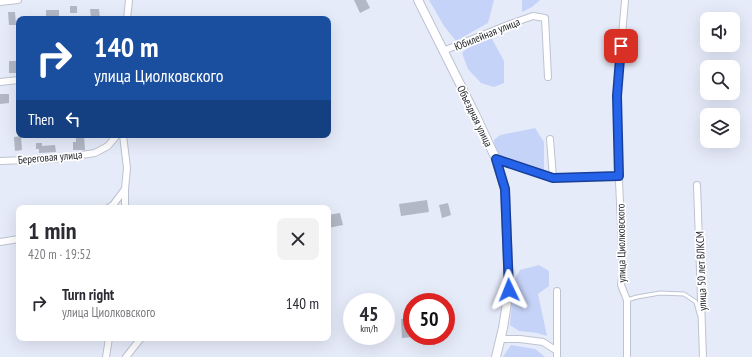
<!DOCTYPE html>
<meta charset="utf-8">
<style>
:root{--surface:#fff;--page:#f2f2f3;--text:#2b2b33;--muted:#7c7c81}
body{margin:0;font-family:"PT Sans Narrow",sans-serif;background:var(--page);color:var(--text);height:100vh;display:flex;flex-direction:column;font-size:15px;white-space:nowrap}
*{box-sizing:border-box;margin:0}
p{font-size:13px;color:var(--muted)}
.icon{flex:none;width:22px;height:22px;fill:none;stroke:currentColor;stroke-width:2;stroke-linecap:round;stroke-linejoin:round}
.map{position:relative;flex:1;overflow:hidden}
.drawer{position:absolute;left:16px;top:205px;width:315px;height:136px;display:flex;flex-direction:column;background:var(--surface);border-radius:8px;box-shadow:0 4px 16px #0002}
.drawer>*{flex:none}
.hud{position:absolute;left:16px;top:16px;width:315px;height:122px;border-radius:8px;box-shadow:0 4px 16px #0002;background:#1a4fa0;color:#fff;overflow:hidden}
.buttons{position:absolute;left:700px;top:12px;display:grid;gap:8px}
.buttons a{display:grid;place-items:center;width:40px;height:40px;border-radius:8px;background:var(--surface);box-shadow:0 4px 16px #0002;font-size:20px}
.speed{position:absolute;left:343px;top:293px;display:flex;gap:8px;font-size:20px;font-weight:700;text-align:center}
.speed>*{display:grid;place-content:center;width:52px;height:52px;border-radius:50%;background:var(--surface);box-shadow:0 4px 16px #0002;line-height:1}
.speed small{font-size:10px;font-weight:400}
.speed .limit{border:6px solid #d22;background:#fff;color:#111}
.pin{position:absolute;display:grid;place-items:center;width:34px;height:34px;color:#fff;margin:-17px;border-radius:8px;box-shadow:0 2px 6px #0006}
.me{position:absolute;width:44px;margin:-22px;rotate:358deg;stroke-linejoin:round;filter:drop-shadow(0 0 3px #0008)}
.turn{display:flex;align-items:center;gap:14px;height:84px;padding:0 12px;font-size:18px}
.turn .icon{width:52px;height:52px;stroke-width:2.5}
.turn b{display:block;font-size:28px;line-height:34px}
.then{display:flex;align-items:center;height:38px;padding:0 12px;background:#0003;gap:8px;font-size:15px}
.round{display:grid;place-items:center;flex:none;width:42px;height:42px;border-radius:8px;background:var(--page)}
.head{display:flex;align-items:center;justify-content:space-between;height:68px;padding:0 12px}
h1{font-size:24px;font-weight:800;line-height:30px}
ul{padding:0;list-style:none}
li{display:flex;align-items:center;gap:12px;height:60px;padding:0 12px}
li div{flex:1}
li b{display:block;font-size:15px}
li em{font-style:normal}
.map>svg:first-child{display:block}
.green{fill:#c5d3f8}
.building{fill:#b2b8c5}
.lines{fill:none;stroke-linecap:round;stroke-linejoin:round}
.service-casing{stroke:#bec3d1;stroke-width:5}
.minor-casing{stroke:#bec3d1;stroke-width:8}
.secondary-casing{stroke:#bec3d1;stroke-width:10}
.service{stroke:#fff;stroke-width:3}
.minor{stroke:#fff;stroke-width:6}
.secondary{stroke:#fff;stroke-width:8}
.route-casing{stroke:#184099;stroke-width:10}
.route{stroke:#2563eb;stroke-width:7}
.labels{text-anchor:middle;stroke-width:3.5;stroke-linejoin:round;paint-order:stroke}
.street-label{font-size:11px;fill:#26282e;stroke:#fff}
</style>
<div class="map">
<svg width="752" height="357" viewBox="0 0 752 357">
<rect width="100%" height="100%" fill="#e6ebfa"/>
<g class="green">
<path d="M 429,0 L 494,0 L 488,23 L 456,41 L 444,26 Z"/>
<path d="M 522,0 L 540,0 L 532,7 L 522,12 Z"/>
<path d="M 491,37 L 504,61 L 504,83 L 494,87 L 481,83 L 468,69 L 462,53 L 470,46 Z"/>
<path d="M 535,128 L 544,142 L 544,173 L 524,172 L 503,165 L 495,152 L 494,140 L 500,135 Z"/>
<path d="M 539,265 L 549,271 L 549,286 L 538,294 L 547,336 L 537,333 L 519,331 L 510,325 L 512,304 L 513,282 L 520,270 Z"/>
<path d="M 511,345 L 535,349 L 545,357 L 503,357 L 504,355 Z"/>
</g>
<g class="building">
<path d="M 354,0 L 366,0 L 370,8 L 360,13 Z"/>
<rect x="70" y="6" width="7" height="7"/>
<path d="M 90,9 L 99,9 L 100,18 L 91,18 Z"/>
<rect x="46" y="10" width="13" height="8"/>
<path d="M 8,12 L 15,12 L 16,25 L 9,25 Z"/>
<rect x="9" y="61" width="7" height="12"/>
<path d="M 0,94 L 9,94 L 9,103 L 0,104 Z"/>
<path d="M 76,135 L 84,135 L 85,150 L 73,150 L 73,142 L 76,142 Z"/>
<path d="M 21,136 L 22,150 L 15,151 L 14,137 Z"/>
<path d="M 36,143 L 42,143 L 42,146 L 55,145 L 56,152 L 39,153 L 39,149 L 36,149 Z"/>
<path d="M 427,200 L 429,212 L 401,216 L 399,204 Z"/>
<path d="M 448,203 L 451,215 L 442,218 L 439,205 Z"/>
<path d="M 340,213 L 343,225 L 328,228 L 328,215 Z"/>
<path d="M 412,318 L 412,337 L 402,338 L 401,319 Z"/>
</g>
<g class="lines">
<g class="service-casing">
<path id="service" d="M 627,300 L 637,297 L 660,293 L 684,294 L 696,302 L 699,314"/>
</g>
<g class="minor-casing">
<g id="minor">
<path d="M 625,0 L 617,96 L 619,181 L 623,271 L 621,285 L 627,300 L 627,357"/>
<path d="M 0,2 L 18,0"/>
<path d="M 127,19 L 129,0"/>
<path d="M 443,51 L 510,24 L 533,16 L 545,18 L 548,77"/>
<path d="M 0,82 L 19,80"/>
<path d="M 550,139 L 553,178"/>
<path d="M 496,159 L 553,178 L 619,176"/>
<path d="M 0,161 L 54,159 L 95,153 L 108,146 L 117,135"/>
<path d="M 697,185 L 703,357"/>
<path d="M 125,189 L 125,208"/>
<path d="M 108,208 L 113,205 L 125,189 L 127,168 L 123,135"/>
<path d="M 0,242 L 19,239"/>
<path d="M 557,291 L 557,351"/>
<path d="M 501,339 L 520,339 L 543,342 L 557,351 L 557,357"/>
<path d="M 106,357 L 109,338"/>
<path d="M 126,357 L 141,338"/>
</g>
</g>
<g class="secondary-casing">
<path id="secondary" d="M 418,0 L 475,114 L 496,159 L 505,189 L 509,290 L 503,328 L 496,357"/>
</g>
<use href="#service" class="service"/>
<use href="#minor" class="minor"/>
<use href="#secondary" class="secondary"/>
</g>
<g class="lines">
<g class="route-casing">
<path id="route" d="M 509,290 L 505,189 L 496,159 L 553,178 L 619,176 L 617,96 L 621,46"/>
</g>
<use href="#route" class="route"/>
</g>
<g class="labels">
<g class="street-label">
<text transform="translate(487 34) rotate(-22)" y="4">Юбилейная улица</text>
<text transform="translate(475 116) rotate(64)" y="4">Объездная улица</text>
<text transform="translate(50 157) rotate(-5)" y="4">Береговая улица</text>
<text transform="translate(621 243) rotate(-91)" y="4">улица Циолковского</text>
<text transform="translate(701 271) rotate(-92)" y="4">улица 50 лет ВЛКСМ</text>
</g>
</g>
</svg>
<div class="buttons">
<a><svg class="icon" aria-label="sound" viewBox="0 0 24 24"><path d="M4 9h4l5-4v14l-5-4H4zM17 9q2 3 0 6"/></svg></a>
<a><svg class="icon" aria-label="search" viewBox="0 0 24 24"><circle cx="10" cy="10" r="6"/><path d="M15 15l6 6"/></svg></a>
<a><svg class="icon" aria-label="layers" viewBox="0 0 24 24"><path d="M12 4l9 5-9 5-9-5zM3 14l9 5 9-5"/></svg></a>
</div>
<div class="speed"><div>45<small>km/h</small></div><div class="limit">50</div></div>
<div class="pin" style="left:621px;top:46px;background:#d93025"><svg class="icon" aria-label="arrive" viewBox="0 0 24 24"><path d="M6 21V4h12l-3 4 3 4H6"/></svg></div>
<svg class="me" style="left:509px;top:290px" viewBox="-20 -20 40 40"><path d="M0-17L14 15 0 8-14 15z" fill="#2563eb" stroke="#fff" stroke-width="4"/></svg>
<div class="hud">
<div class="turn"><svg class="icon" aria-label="right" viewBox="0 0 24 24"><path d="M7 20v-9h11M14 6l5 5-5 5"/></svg><div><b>140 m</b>улица Циолковского</div></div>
<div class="then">Then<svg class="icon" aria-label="left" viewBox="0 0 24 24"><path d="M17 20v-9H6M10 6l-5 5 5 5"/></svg></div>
</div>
<section class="drawer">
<div class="head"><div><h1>1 min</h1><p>420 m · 19:52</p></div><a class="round"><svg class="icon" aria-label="close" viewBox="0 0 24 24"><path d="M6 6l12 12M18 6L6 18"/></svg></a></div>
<ul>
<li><svg class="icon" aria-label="right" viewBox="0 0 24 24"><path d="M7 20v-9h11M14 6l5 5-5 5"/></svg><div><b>Turn right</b><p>улица Циолковского</p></div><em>140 m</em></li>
</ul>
</section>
</div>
